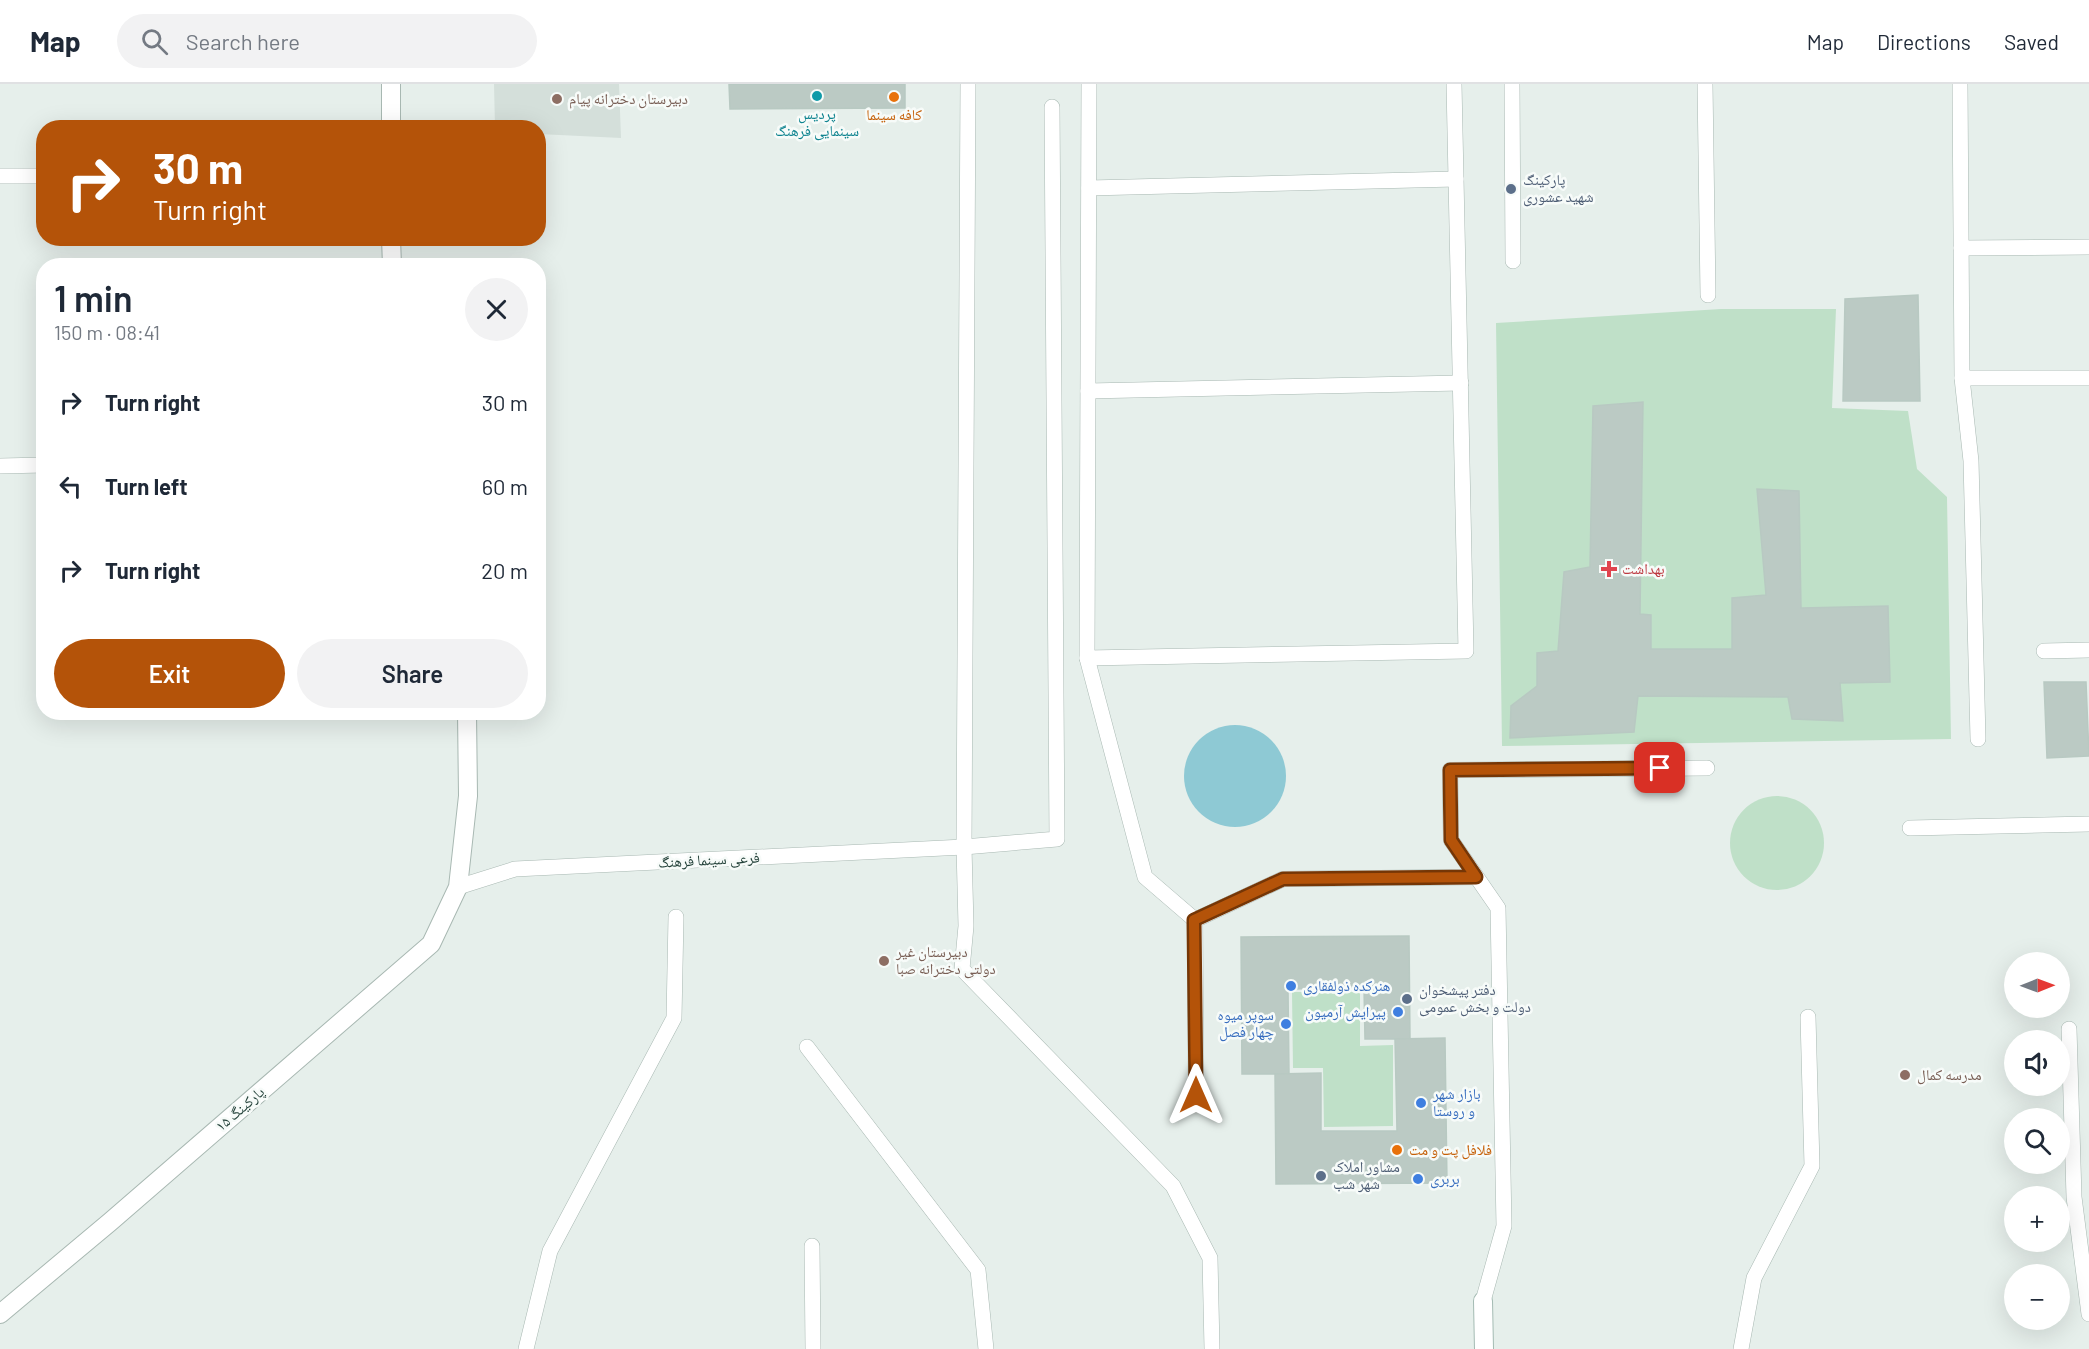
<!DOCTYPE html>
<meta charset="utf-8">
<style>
:root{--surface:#fff;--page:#f2f2f3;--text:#1f2937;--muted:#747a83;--line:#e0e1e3;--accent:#b45309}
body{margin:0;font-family:Barlow,"Noto Naskh Arabic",sans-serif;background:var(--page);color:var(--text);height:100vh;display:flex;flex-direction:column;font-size:22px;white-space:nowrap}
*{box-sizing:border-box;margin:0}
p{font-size:20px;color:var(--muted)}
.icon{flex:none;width:33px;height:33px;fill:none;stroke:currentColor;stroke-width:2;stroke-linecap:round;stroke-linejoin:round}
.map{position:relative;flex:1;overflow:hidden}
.drawer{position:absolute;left:36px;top:174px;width:510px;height:462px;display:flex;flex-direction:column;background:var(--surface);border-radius:24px;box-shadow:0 6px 24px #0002}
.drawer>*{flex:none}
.hud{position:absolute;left:36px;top:36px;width:510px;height:126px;border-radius:24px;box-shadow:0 6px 24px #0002;background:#b45309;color:#fff;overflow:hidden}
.needle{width:39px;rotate:89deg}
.buttons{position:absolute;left:2004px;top:868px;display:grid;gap:12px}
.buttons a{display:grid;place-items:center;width:66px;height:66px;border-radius:50%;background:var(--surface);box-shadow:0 6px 24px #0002;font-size:30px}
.pin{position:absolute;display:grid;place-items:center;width:51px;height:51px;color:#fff;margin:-26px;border-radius:12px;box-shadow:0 3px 9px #0006}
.me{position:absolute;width:66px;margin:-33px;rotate:0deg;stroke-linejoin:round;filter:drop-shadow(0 0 4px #0008)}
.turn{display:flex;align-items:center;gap:21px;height:126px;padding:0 18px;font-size:27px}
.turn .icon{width:78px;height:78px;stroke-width:2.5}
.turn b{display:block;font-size:42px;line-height:51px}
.round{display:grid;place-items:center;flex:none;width:63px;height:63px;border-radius:32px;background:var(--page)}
.overview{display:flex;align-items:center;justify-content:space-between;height:102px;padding:0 18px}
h1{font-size:36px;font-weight:600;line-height:45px}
.action{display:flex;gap:12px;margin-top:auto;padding:12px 18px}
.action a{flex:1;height:69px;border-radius:36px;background:var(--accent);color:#fff;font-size:24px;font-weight:600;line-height:69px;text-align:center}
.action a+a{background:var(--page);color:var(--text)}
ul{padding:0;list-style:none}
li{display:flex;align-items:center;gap:18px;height:84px;padding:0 18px}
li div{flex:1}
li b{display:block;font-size:22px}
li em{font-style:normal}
header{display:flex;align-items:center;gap:36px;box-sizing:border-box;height:84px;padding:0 30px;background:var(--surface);border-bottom:2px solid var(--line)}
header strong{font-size:28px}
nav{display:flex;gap:33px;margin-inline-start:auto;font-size:21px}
.search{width:420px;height:54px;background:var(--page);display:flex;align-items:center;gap:15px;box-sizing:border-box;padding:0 21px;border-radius:33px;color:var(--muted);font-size:22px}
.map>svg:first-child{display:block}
.built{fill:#d4dfda}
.green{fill:#bfe0c8}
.water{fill:#8ec9d4}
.building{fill:#bbcac4;stroke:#b8c9c2;stroke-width:1.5}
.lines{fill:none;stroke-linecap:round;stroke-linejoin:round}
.lane-casing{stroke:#a8b8b2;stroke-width:16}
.street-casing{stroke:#a8b8b2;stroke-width:20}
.secondary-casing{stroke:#a4bbb3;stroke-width:20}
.lane{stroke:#fff;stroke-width:15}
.street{stroke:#fff;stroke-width:18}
.secondary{stroke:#fff;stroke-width:18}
.route-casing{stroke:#753606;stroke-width:15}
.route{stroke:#b45309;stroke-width:10}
.culture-dot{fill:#0f9aa8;stroke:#f7fbf9;stroke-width:2}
.food-dot{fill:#e8710a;stroke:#f7fbf9;stroke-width:2}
.education-dot{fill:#8d6e63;stroke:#f7fbf9;stroke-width:2}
.service-dot{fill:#5c6f8a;stroke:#f7fbf9;stroke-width:2}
.health-dot{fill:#e0444e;stroke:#f7fbf9;stroke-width:2}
.shop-dot{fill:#3f7fe0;stroke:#f7fbf9;stroke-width:2}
.labels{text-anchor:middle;stroke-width:5;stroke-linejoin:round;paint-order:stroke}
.education-label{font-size:15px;fill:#785e54;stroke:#f7fbf9;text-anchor:start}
.culture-label{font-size:15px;fill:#0d838f;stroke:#f7fbf9}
.food-label{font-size:15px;fill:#c56008;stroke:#f7fbf9}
.service-label{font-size:15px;fill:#4e5e75;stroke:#f7fbf9;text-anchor:start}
.health-label{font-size:15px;fill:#be3a42;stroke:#f7fbf9;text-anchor:start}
.street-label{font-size:15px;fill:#24423a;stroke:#f7fbf9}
.shop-label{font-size:15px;fill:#366cbe;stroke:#f7fbf9;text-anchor:start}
</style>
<header>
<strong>Map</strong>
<div class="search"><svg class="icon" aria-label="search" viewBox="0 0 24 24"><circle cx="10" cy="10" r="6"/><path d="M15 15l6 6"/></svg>Search here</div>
<nav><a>Map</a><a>Directions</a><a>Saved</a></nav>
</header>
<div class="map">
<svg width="2089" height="1265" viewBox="0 0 2089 1265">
<rect width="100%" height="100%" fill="#e6efeb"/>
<path class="built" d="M 494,0 L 619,0 L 621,54 L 539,50 L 538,44 L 495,43 Z"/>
<g class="green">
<path d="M 1721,225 L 1836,225 L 1832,324 L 1908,327 L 1917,385 L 1947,413 L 1951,655 L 1502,662 L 1496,239 Z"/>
<circle cx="1777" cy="759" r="47"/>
<path d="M 1292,908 L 1360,908 L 1360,962 L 1393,961 L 1393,1042 L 1324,1043 L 1323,984 L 1293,984 Z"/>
</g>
<circle class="water" cx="1235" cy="692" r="51"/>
<g class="building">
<path d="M 729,0 L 905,0 L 905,24 L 730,25 Z"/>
<path d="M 1918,211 L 1920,317 L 1843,317 L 1845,215 Z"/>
<path d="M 1643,318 L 1640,530 L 1651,531 L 1651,565 L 1732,565 L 1732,514 L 1766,511 L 1757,405 L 1799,407 L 1801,524 L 1888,522 L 1890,598 L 1840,599 L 1843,637 L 1792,635 L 1788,613 L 1638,612 L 1634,648 L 1510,654 L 1511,622 L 1537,602 L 1537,569 L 1558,567 L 1564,488 L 1590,483 L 1593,322 Z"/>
<path d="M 2044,598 L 2086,598 L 2089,672 L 2047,674 Z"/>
<path d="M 1409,852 L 1410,955 L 1365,955 L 1364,904 L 1288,905 L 1289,990 L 1242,990 L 1241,853 Z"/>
<path d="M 1445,954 L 1447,1099 L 1276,1100 L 1275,990 L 1321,989 L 1321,1047 L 1397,1047 L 1395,955 Z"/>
</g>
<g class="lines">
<g class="lane-casing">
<g id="lane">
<path d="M 968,0 L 964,763 L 966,842 L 962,885 L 1173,1102 L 1210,1174 L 1212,1265"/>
<path d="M 1089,0 L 1087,574 L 1145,793 L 1195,836 L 1196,1011"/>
<path d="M 1512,0 L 1513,177"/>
<path d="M 1705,0 L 1708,211"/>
<path d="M 1960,0 L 1962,294 L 1971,377 L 1978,655"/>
<path d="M 0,92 L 44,92"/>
<path d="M 1089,104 L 1456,95"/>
<path d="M 1961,164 L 2089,163"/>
<path d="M 1962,294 L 2089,294"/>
<path d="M 1088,307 L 1461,299"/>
<path d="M 0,382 L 44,381"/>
<path d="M 2044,567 L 2089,566"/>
<path d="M 1087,574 L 1466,567 L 1454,0"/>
<path d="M 1910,744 L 2089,740"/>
<path d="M 458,803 L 515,785 L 964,763 L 1057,755 L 1052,23"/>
<path d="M 1195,836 L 1283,795 L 1476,793"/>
<path d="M 2069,945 L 2074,1113 L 2089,1230"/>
<path d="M 807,963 L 978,1186 L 986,1265"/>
<path d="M 812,1162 L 813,1265"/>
<path d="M 1483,1217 L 1504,1142 L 1498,824 L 1451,756 L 1450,686 L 1707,684"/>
<path d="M 526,1265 L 550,1167 L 674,934 L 676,833"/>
<path d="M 1741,1265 L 1754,1194 L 1812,1082 L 1808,933"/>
</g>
</g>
<g class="street-casing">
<g id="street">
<path d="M 391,44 L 391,0"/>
<path d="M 391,154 L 392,182"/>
<path d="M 0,1230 L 110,1138 L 431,860 L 458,803 L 468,712 L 467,628"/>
</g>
</g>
<g class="secondary-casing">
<path id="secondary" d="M 1483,1217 L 1484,1265"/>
</g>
<use href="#lane" class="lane"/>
<use href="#street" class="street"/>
<use href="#secondary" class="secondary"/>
</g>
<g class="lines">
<g class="route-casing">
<path id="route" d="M 1196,1011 L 1194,836 L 1283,795 L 1476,793 L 1451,756 L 1450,686 L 1660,684"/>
</g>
<use href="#route" class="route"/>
</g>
<circle class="culture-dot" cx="817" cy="12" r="6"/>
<g class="food-dot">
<circle cx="894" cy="13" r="6"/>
<circle cx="1397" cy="1066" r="6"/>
</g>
<g class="education-dot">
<circle cx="557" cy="15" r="6"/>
<circle cx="884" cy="877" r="6"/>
<circle cx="1905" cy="991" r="6"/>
</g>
<g class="service-dot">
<circle cx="1511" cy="105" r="6"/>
<circle cx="1407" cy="915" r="6"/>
<circle cx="1321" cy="1092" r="6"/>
</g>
<path class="health-dot" d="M1606 476h6v6h6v6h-6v6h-6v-6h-6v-6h6z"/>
<g class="shop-dot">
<circle cx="1291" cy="902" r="6"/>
<circle cx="1398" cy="928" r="6"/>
<circle cx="1286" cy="940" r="6"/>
<circle cx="1421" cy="1019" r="6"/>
<circle cx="1418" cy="1095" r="6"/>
</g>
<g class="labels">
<g class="education-label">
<text x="569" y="20">دبیرستان دخترانه پیام</text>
<text x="896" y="873">دبیرستان غیر<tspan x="896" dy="17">دولتی دخترانه صبا</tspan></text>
<text x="1917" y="996">مدرسه کمال</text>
</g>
<g class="culture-label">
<text x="817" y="35">پردیس<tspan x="817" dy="17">سینمایی فرهنگ</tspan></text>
</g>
<g class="food-label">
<text x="894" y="36">کافه سینما</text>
<text x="1409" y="1071" text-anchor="start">فلافل پت و مت</text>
</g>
<g class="service-label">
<text x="1523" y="101">پارکینگ<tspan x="1523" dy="17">شهید عشوری</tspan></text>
<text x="1419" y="911">دفتر پیشخوان<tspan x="1419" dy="17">دولت و بخش عمومی</tspan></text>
<text x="1333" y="1088">مشاور املاک<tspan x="1333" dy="17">شهر شب</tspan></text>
</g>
<g class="health-label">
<text x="1622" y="490">بهداشت</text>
</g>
<g class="street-label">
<text transform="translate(709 776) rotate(-3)" y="5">فرعی سینما فرهنگ</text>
<text transform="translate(240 1025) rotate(-41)" y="5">پارکینگ ۱۵</text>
</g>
<g class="shop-label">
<text x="1303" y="907">هنرکده ذولفقاری</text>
<text x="1386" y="933" text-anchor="end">پیرایش آرمیون</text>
<text x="1274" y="936" text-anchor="end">سوپر میوه<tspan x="1274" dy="17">چهار فصل</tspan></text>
<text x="1433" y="1015">بازار شهر<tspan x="1433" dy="17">و روستا</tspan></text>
<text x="1430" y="1100">بربری</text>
</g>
</g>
</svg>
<div class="buttons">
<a><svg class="needle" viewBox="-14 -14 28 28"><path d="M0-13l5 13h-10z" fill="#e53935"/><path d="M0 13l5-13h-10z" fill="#747a83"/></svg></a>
<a><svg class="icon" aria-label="sound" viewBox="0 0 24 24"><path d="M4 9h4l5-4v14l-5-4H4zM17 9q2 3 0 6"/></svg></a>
<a><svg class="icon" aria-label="search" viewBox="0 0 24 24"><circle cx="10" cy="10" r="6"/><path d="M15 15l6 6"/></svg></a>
<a>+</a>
<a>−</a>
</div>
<div class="pin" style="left:1660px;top:684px;background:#d93025"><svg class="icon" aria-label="arrive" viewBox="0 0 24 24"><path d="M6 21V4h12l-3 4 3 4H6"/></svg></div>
<svg class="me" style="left:1196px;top:1011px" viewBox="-20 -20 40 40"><path d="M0-17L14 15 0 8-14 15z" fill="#b45309" stroke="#fff" stroke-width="4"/></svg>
<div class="hud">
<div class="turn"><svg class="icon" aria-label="right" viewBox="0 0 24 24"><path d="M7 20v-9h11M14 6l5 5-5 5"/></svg><div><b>30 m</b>Turn right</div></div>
</div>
<section class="drawer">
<div class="overview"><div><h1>1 min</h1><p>150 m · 08:41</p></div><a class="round"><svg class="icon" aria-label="close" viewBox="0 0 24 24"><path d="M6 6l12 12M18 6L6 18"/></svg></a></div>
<ul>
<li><svg class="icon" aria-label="right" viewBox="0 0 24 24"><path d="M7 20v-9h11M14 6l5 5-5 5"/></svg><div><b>Turn right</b></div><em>30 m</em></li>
<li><svg class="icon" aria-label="left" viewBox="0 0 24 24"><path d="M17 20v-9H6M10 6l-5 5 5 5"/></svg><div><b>Turn left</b></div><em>60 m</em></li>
<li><svg class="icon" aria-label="right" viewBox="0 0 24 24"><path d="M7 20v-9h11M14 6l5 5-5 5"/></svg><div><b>Turn right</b></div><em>20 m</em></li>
</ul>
<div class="action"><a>Exit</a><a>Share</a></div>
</section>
</div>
